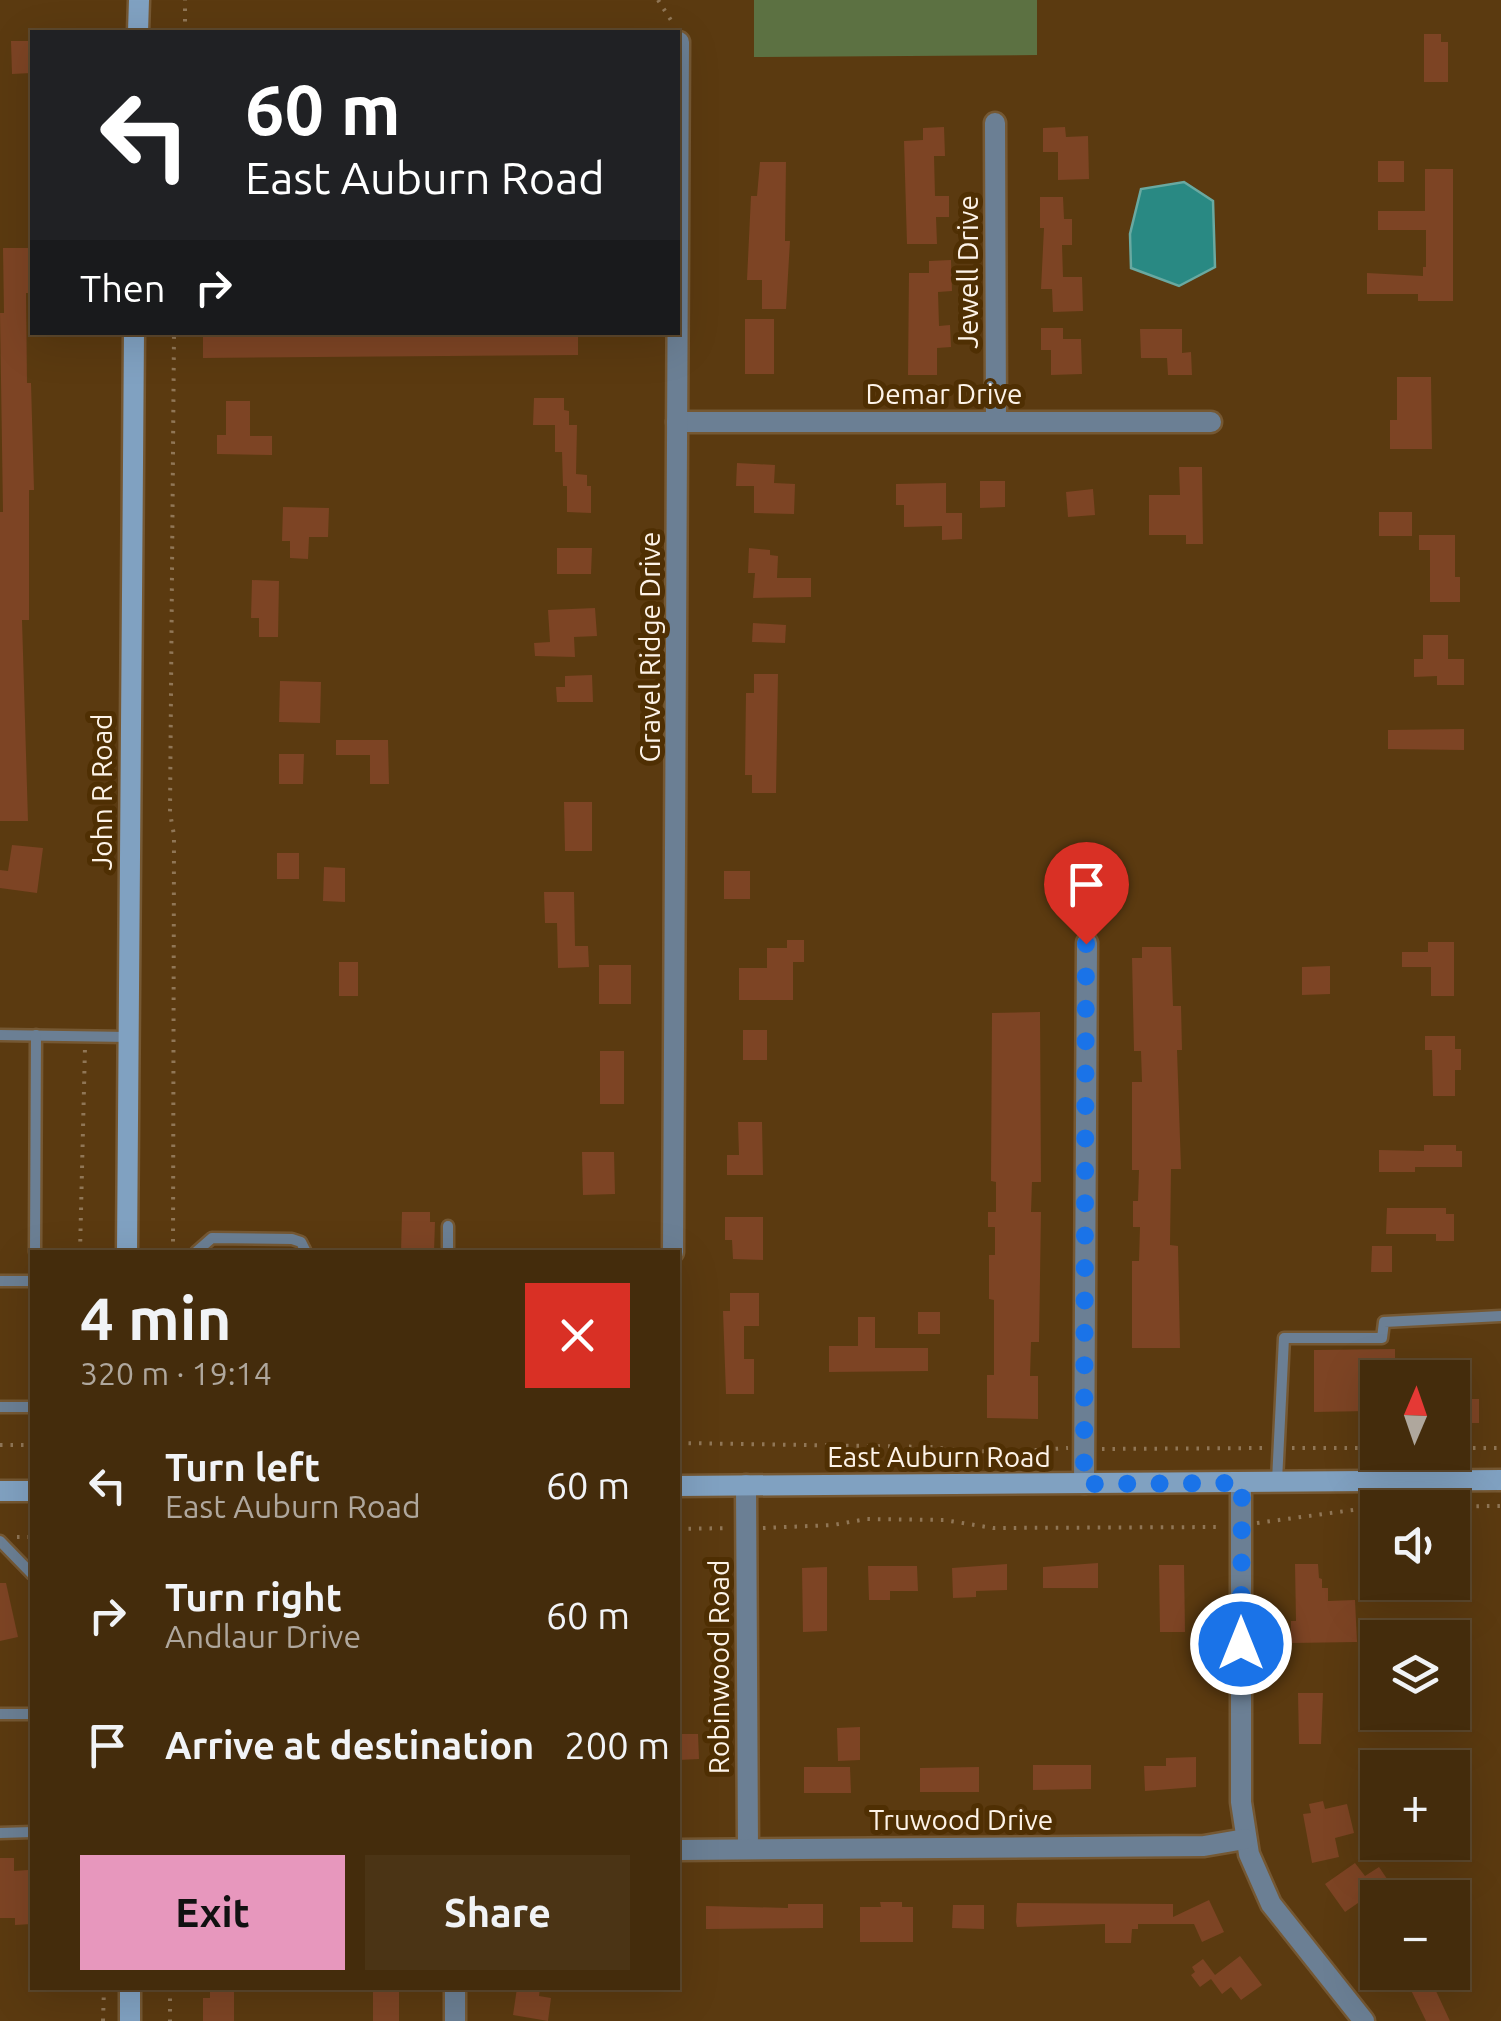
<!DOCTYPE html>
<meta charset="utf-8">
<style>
:root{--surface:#442c0c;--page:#4b3415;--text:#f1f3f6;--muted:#afa79d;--line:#5c482d;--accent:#e797bd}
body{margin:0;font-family:Ubuntu,sans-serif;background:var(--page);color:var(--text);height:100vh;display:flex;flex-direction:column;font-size:38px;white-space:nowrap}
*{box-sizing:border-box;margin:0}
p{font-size:32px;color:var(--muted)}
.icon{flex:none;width:55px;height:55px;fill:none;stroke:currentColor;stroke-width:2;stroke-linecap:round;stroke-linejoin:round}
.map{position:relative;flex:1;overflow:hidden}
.details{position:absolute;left:30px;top:1250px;width:650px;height:740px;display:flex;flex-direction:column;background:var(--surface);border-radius:0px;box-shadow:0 10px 40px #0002,0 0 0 2px var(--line)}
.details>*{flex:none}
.top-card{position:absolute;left:30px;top:30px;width:650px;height:305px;border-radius:0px;box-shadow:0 10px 40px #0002,0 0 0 2px var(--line);background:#202124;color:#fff;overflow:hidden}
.needle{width:65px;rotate:2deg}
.tools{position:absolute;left:1360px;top:1360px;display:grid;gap:20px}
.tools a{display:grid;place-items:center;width:110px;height:110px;border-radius:0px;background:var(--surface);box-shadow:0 10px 40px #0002,0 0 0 2px var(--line);font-size:50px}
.pin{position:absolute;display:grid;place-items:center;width:85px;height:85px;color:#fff;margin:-102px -42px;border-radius:50% 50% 50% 0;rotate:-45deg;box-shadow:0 0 10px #0007}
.pin .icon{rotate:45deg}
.me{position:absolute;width:110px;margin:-55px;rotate:0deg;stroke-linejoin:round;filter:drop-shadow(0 0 8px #0008)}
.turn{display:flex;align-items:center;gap:35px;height:210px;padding:0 50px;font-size:45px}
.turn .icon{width:130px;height:130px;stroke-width:2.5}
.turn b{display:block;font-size:70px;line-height:85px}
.then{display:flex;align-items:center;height:95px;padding:0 50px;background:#0003;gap:20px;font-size:38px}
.round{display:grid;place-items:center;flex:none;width:105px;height:105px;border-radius:0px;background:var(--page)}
.summary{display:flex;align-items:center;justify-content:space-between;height:170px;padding:0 50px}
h1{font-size:60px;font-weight:700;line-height:75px}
.cta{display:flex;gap:20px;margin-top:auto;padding:20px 50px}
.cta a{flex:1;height:115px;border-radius:0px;background:var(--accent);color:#111;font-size:40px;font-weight:700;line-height:115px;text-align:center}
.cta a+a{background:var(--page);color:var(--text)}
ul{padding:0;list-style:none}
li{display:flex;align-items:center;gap:30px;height:130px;padding:0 50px}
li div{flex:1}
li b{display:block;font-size:38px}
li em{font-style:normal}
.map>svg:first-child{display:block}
.green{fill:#5c7142}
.water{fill:#298983;stroke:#69a9a1;stroke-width:2.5}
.building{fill:#7d4424}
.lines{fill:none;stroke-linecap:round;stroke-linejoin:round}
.service-casing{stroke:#755833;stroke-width:15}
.minor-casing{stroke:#755833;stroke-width:25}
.secondary-casing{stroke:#755833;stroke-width:25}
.path{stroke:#907656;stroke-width:4;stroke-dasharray:2.5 8;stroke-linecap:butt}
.service{stroke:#6b7f94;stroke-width:10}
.minor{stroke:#6b7f94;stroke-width:20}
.secondary{stroke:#80a1c1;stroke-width:20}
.route{stroke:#1a73e8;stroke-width:18;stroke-dasharray:0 32.4}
.labels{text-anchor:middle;stroke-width:10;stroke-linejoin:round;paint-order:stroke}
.street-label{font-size:28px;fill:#fdf3e8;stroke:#4f2f03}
</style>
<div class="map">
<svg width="1501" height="2021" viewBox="0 0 1501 2021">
<rect width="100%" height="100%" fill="#5b3a10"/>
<path class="green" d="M 754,0 L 1037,0 L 1037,55 L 754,57 Z"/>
<path class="water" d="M 1184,182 L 1213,201 L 1215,267 L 1179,286 L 1131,268 L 1130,234 L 1141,189 Z"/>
<g class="building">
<path d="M 1424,34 L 1441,34 L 1441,42 L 1448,42 L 1448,82 L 1424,82 Z"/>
<path d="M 11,41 L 32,41 L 32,73 L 12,74 Z"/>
<path d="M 944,127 L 945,156 L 934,156 L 935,196 L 949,196 L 949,217 L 936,217 L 937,244 L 907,244 L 904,141 L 923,140 L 923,128 Z"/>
<path d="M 1065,127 L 1066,137 L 1088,136 L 1089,179 L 1058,180 L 1058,152 L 1043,152 L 1043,128 Z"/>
<rect x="1378" y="161" width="26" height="21"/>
<path d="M 760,162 L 786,162 L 785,241 L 790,241 L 786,309 L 762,309 L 762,280 L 747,280 L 751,196 L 757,196 Z"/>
<path d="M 1425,169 L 1453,169 L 1453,301 L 1418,301 L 1418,294 L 1367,294 L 1367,273 L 1423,276 L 1423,267 L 1426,267 L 1426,230 L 1378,230 L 1378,211 L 1425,211 Z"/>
<path d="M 1040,197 L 1063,197 L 1064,219 L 1072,219 L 1072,245 L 1062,245 L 1063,277 L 1082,277 L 1083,311 L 1053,312 L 1052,289 L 1041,289 L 1044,228 L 1040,228 Z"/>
<path d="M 3,248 L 32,248 L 32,293 L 26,293 L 27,383 L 31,383 L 34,490 L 29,490 L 29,620 L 22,620 L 28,821 L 0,821 L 0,512 L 3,512 L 0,313 L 4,313 Z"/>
<path d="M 951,260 L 952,291 L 938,292 L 939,326 L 950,325 L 951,347 L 937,348 L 937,375 L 908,375 L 909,273 L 929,273 L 929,261 Z"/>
<rect x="745" y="319" width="29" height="55"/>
<path d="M 1041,328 L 1063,328 L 1063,339 L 1081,339 L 1082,374 L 1051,375 L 1051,350 L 1041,350 Z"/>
<path d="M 1140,329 L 1182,329 L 1182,353 L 1191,352 L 1192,375 L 1168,375 L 1167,358 L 1141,358 Z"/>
<path d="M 203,332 L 578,332 L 578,355 L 203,358 Z"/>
<path d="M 1397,377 L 1431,377 L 1432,449 L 1390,449 L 1390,420 L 1397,420 Z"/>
<path d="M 534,398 L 564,398 L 564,410 L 569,411 L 569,425 L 577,425 L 576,474 L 587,475 L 587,486 L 591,486 L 591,513 L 567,512 L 567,486 L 563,486 L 562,452 L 555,452 L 555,425 L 533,425 Z"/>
<path d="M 226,401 L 250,401 L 250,436 L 272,436 L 272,455 L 217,454 L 217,435 L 226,435 Z"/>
<path d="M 737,463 L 775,465 L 774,483 L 795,484 L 794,514 L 754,513 L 754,486 L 736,486 Z"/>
<path d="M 1179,467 L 1202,467 L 1203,544 L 1186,544 L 1186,535 L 1149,535 L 1149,495 L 1180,495 Z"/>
<path d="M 980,481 L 1005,481 L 1005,507 L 980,508 Z"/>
<path d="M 946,483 L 946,513 L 962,513 L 962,539 L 942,540 L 942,526 L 904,527 L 904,505 L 896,505 L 896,484 Z"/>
<path d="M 1093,489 L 1095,515 L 1068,517 L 1066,492 Z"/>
<path d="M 283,507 L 329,508 L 328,537 L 309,537 L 308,559 L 290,558 L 290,541 L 282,541 Z"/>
<rect x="1379" y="512" width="33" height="24"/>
<path d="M 1419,535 L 1455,535 L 1455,577 L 1460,577 L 1460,602 L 1430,602 L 1430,550 L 1419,550 Z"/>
<path d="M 557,548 L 592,548 L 591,574 L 557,574 Z"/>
<path d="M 749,548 L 770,550 L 770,555 L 778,556 L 777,578 L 811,578 L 811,597 L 753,598 L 755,573 L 748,573 Z"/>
<path d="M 252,580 L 279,581 L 278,637 L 259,637 L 259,618 L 251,618 Z"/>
<path d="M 595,608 L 597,636 L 574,637 L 575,657 L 535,656 L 534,643 L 550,642 L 548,610 Z"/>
<path d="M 753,623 L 786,625 L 785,643 L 752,642 Z"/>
<path d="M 1423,635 L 1448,635 L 1448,659 L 1464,659 L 1464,685 L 1437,685 L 1437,676 L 1414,677 L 1414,659 L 1423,659 Z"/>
<path d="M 754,674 L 778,674 L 776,793 L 752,793 L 752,775 L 745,775 L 746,693 L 754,693 Z"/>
<path d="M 592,675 L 593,702 L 557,702 L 556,687 L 565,687 L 565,676 Z"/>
<path d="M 280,681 L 321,682 L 320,723 L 279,722 Z"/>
<path d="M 1464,729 L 1464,750 L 1388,749 L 1388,730 Z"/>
<path d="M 336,740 L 388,740 L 389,784 L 370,784 L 370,755 L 336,755 Z"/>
<path d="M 279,754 L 304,754 L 303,784 L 279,784 Z"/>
<path d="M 564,802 L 592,802 L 592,851 L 565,851 Z"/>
<path d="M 12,845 L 43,848 L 37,893 L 0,888 L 0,870 L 8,871 Z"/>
<rect x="277" y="853" width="22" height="26"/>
<path d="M 324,867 L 345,868 L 345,902 L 323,901 Z"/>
<rect x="724" y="871" width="26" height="28"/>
<path d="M 544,892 L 574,892 L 575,946 L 588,946 L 589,967 L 558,968 L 557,923 L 545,923 Z"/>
<path d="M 787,940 L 804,940 L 804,962 L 793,962 L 793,1000 L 739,1000 L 739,968 L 767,968 L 767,948 L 787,948 Z"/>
<path d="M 1428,942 L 1454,942 L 1454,996 L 1431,996 L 1431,967 L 1402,967 L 1402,952 L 1428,952 Z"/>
<path d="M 1142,947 L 1171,947 L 1173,1006 L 1181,1006 L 1182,1050 L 1177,1050 L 1181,1169 L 1171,1169 L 1170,1245 L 1178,1246 L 1180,1348 L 1132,1348 L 1132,1261 L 1139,1261 L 1140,1227 L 1133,1227 L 1133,1201 L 1138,1201 L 1139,1170 L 1132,1170 L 1132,1082 L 1142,1082 L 1141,1051 L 1134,1051 L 1132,958 L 1142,958 Z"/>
<rect x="339" y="962" width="19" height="34"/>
<rect x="599" y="965" width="32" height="39"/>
<path d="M 1330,966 L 1330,994 L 1302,995 L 1302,967 Z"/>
<path d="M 1040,1012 L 1041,1182 L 1032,1182 L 1031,1212 L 1041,1212 L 1039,1342 L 1031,1342 L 1030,1376 L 1038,1376 L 1038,1419 L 987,1418 L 987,1375 L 994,1375 L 994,1300 L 989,1299 L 989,1255 L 995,1255 L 995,1227 L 988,1227 L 988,1212 L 996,1212 L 996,1182 L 991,1181 L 992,1013 Z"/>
<rect x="743" y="1030" width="24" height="30"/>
<path d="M 1425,1036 L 1455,1036 L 1455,1049 L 1461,1049 L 1461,1070 L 1455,1070 L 1455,1096 L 1433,1096 L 1432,1050 L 1425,1050 Z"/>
<rect x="600" y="1051" width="24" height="53"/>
<path d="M 738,1122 L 762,1122 L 763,1175 L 727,1175 L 727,1155 L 739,1155 Z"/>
<path d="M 1424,1145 L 1456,1145 L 1456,1151 L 1462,1151 L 1462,1167 L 1415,1167 L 1415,1172 L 1379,1172 L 1379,1150 L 1424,1151 Z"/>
<path d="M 582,1152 L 614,1152 L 615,1194 L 583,1195 Z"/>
<path d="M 1387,1208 L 1446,1208 L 1446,1214 L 1454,1214 L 1454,1241 L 1436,1241 L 1436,1234 L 1386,1234 Z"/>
<path d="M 402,1212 L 430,1212 L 430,1222 L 435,1222 L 434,1252 L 401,1252 Z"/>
<path d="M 725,1217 L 763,1217 L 763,1260 L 733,1259 L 732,1240 L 725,1240 Z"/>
<path d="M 1372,1246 L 1392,1246 L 1392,1272 L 1371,1272 Z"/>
<path d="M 730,1293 L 759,1293 L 759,1326 L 744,1326 L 744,1359 L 754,1359 L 754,1394 L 726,1394 L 723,1311 L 730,1311 Z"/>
<rect x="918" y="1312" width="22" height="22"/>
<path d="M 858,1317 L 875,1317 L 875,1348 L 928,1348 L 928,1371 L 829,1372 L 829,1346 L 858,1346 Z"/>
<path d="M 1395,1349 L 1395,1378 L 1378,1378 L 1378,1406 L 1369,1411 L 1314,1412 L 1314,1350 Z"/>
<path d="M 1453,1392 L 1467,1392 L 1467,1399 L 1479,1399 L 1479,1423 L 1453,1423 Z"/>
<path d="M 1098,1563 L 1098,1588 L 1043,1588 L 1043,1567 Z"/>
<path d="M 1007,1564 L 1007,1590 L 976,1591 L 976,1597 L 953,1598 L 952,1568 Z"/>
<path d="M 1295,1564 L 1318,1564 L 1319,1578 L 1322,1579 L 1322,1588 L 1328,1588 L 1328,1601 L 1355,1600 L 1357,1642 L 1291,1643 L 1291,1621 L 1296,1621 Z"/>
<path d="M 1159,1565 L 1184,1565 L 1185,1632 L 1160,1632 Z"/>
<path d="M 868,1566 L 917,1566 L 918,1591 L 890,1591 L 890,1600 L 869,1600 Z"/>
<path d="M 827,1567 L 827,1631 L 803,1632 L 802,1568 Z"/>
<path d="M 0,1583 L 6,1583 L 18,1637 L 0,1641 Z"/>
<path d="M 1298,1693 L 1323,1693 L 1321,1744 L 1299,1744 Z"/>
<path d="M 860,1727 L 860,1760 L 838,1761 L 837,1728 Z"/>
<path d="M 678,1734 L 698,1734 L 699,1759 L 678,1760 Z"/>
<path d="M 1196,1757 L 1196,1787 L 1145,1791 L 1144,1766 L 1166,1766 L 1166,1758 Z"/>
<path d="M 1033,1765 L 1091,1765 L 1091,1789 L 1033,1790 Z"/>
<path d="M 804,1767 L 850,1767 L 851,1793 L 804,1793 Z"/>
<path d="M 979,1767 L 979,1792 L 920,1792 L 920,1768 Z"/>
<path d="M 1323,1801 L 1325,1809 L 1347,1804 L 1354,1833 L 1335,1838 L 1339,1857 L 1312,1863 L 1303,1814 L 1311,1813 L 1309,1804 Z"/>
<path d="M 0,1858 L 14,1858 L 14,1871 L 28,1870 L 32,1924 L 15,1925 L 15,1918 L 0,1918 Z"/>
<path d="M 1355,1863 L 1365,1876 L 1379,1867 L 1400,1898 L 1374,1898 L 1371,1894 L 1345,1912 L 1325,1884 Z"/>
<path d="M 1209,1900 L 1224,1932 L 1202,1942 L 1194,1924 L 1138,1924 L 1138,1929 L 1132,1929 L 1131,1943 L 1105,1943 L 1105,1924 L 1017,1927 L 1016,1922 L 1017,1903 L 1173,1904 L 1173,1917 Z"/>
<path d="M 880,1902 L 902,1902 L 902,1907 L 913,1907 L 913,1942 L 860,1942 L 860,1907 L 881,1907 Z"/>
<path d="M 788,1904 L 823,1904 L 823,1928 L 706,1929 L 706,1906 L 788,1908 Z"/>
<path d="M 953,1905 L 984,1905 L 984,1929 L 952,1928 Z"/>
<path d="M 1240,1956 L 1262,1985 L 1241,2000 L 1231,1987 L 1222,1994 L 1211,1979 L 1200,1987 L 1191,1975 L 1195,1972 L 1192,1967 L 1203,1959 L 1215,1975 Z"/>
<path d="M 1433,1972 L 1440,1972 L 1447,1987 L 1436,1991 L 1450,2021 L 1426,2021 L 1408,1984 Z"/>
<path d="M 210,1988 L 234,1988 L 234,2021 L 203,2021 L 203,1998 L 210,1998 Z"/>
<rect x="373" y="1988" width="26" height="33"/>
<path d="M 517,1988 L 540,1988 L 539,1996 L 551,1998 L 548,2021 L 513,2015 Z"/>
</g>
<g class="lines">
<g class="service-casing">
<g id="service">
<path d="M 0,1035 L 128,1037"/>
<path d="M 35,1252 L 36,1035"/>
<path d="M 196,1252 L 212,1238 L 292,1239 L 301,1242 L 306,1252"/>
<path d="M 448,1252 L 448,1226"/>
<path d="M 0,1281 L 32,1281"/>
<path d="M 0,1407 L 32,1407"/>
<path d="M 1377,1480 L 1377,1415"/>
<path d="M 1277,1481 L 1284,1338 L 1382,1338 L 1384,1322 L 1501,1316"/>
<path d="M 0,1541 L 32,1574"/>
<path d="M 0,1714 L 32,1714"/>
<path d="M 0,1833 L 32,1832"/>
</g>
</g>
<g class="minor-casing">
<g id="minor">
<path d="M 995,123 L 996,421"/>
<path d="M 677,422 L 1211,422"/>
<path d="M 673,1252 L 679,42"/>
<path d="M 1084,1483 L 1087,943"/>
<path d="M 1241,1483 L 1241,1802 L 1249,1854 L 1271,1904 L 1364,2021"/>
<path d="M 746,1485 L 748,1849"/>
<path d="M 678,1850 L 1204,1846 L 1245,1839"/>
<path d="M 455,2021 L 455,1988"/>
</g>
</g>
<g class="secondary-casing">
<g id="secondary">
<path d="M 138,32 L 139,0"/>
<path d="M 127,1252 L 134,332"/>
<path d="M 678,1486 L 1501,1480"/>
<path d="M 0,1491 L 32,1491"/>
<path d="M 130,1988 L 130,2021"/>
</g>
</g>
<g class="path">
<path d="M 658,0 L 674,25"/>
<path d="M 185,32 L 185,0"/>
<path d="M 80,1252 L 85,1047"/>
<path d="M 173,1252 L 174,835 L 170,813 L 174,332"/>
<path d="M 678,1443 L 933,1447 C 979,1454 1022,1451 1068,1448"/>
<path d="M 0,1445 L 32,1445"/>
<path d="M 1292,1448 L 1363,1448"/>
<path d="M 1452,1448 L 1501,1448"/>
<path d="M 1102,1449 L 1268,1448"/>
<path d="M 1257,1523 L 1375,1507 L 1501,1506"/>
<path d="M 763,1528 L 833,1525 L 867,1519 L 944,1520 L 993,1528 L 1223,1527"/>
<path d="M 678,1529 L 729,1528"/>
<path d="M 17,1537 L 32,1537"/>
<path d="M 170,1988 L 170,2021"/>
<path d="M 103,2021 L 104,1988"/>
</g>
<use href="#service" class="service"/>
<use href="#minor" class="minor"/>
<use href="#secondary" class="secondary"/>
</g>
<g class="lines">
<path class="route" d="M 1086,944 L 1084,1484 L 1242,1483 L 1241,1644"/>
</g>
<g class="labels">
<g class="street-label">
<text transform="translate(968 272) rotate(-90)" y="10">Jewell Drive</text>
<text x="944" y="404">Demar Drive</text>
<text transform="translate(650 647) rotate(-90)" y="10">Gravel Ridge Drive</text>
<text transform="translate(102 792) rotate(-90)" y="10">John R Road</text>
<text x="939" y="1467">East Auburn Road</text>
<text transform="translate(719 1667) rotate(-90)" y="10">Robinwood Road</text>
<text x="961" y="1830">Truwood Drive</text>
</g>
</g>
</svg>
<div class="tools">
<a><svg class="needle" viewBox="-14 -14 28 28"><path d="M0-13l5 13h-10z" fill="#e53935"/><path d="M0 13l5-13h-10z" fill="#afa79d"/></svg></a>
<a><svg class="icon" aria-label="sound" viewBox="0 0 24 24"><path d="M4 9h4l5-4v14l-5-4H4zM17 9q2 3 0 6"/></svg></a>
<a><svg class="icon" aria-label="layers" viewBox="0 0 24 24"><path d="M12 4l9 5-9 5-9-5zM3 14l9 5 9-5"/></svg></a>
<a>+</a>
<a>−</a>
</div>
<div class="pin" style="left:1086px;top:944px;background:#d93025"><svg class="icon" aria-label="arrive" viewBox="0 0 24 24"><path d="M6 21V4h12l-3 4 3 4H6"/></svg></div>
<svg class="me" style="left:1241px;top:1644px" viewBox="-20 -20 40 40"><circle r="17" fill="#1a73e8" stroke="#fff" stroke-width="3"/><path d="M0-11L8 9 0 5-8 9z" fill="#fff"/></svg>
<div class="top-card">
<div class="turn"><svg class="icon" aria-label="left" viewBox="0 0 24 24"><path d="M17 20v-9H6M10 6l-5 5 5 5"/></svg><div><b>60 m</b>East Auburn Road</div></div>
<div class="then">Then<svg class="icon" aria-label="right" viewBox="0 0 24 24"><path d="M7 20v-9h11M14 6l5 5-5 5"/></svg></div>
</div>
<section class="details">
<div class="summary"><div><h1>4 min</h1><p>320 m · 19:14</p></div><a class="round" style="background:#d93025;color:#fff"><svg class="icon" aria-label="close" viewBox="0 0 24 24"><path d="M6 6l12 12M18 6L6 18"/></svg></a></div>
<ul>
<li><svg class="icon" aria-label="left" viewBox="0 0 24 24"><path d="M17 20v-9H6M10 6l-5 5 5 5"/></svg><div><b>Turn left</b><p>East Auburn Road</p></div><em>60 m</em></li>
<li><svg class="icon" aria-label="right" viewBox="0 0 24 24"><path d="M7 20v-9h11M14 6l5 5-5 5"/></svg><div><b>Turn right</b><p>Andlaur Drive</p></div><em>60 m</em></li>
<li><svg class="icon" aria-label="arrive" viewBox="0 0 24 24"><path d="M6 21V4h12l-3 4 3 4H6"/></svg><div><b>Arrive at destination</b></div><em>200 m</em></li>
</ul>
<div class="cta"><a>Exit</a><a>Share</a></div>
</section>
</div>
